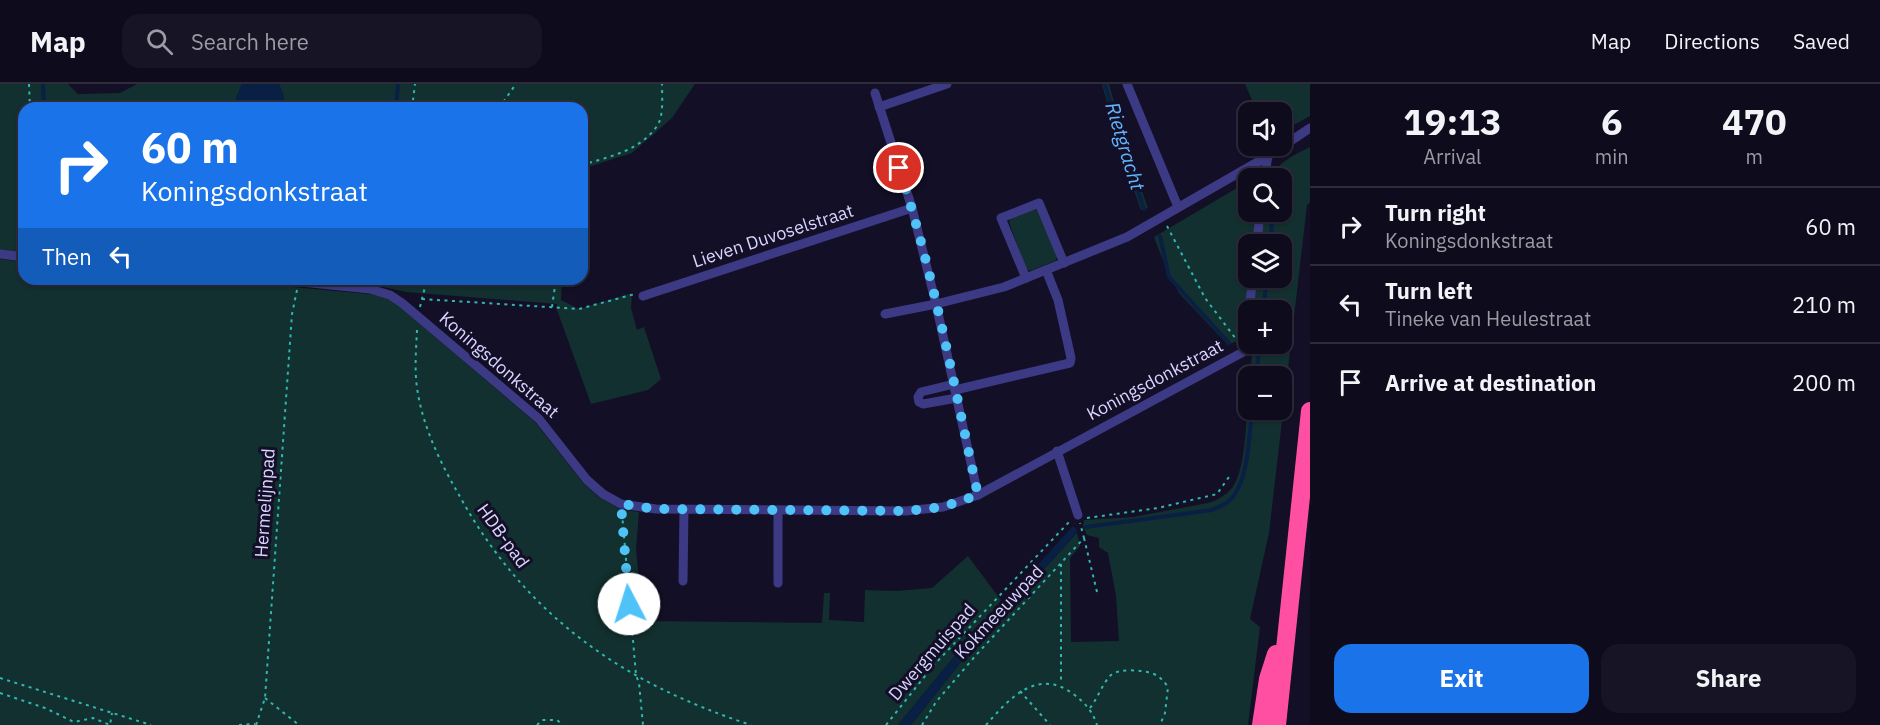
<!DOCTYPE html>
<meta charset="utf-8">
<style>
:root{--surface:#0e0b1c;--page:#171425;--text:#f1f3f6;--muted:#9b9ba3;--line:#2e2b3b;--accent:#1a73e8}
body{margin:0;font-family:"IBM Plex Sans",sans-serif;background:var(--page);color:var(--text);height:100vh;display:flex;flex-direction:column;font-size:22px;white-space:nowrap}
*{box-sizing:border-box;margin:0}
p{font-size:20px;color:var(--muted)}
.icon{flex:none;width:33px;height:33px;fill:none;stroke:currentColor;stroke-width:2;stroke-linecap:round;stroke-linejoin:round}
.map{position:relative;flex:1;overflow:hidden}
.sheet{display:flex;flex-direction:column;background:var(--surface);width:570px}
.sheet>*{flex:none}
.banner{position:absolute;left:18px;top:18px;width:570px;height:183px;border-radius:18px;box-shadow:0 2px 4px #0004,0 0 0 2px var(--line);background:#1a73e8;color:#fff;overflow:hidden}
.tools{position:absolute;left:1238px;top:18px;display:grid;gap:12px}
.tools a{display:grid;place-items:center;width:54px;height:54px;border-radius:12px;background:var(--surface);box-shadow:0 2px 4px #0004,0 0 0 2px var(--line);font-size:30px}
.pin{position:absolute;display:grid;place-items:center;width:51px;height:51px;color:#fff;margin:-26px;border:3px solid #fff;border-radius:50%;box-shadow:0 2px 6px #0007}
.me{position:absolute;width:66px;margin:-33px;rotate:355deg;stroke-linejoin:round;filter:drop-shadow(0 0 4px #0008)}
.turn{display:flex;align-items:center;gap:21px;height:126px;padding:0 24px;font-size:27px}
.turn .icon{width:78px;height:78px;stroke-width:2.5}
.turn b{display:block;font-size:42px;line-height:51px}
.then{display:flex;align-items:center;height:57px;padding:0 24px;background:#0003;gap:12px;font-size:22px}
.eta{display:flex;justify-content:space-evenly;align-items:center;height:102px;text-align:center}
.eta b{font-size:36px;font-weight:700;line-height:42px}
.button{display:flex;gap:12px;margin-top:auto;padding:12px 24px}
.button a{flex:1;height:69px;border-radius:18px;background:var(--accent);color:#fff;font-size:24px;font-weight:700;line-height:69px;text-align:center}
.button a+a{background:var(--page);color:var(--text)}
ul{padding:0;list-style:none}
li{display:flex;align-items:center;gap:18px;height:78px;padding:0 24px;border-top:2px solid var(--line)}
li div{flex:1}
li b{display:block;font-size:22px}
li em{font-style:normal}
header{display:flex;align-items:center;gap:36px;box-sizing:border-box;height:84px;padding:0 30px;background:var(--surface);border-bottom:2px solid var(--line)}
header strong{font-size:28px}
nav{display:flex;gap:33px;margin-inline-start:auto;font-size:21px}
.search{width:420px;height:54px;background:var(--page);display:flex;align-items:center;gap:15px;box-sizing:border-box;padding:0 21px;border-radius:18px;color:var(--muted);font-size:22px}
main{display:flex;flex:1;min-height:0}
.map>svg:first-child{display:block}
.green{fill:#12302f}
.water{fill:#0a1f44}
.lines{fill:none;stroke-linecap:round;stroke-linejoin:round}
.stream{stroke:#0a1f44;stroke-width:4}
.path{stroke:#2fb8b0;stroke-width:2;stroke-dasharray:3 4.5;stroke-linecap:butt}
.street{stroke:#3d3a85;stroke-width:9}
.highway{stroke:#ff4fa3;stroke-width:18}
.route{stroke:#4fc3f7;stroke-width:10;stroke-dasharray:0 18}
.labels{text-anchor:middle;stroke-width:6;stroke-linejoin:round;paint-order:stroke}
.street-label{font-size:18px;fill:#d9d4ff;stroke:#130f26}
.water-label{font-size:20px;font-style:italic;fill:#62b6ff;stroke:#130f26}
</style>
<header>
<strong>Map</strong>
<div class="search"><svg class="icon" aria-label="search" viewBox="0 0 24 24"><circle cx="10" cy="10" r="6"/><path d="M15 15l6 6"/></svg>Search here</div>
<nav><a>Map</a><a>Directions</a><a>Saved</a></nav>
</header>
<main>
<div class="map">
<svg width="1310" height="641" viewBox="0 0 1310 641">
<rect width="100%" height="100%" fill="#130f26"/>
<g class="green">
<path d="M 0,0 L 68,0 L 78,10 L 120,9 L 137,0 L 242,0 L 235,17 L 228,24 L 195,22 L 173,24 L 24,24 L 24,171 L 0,167 Z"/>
<path d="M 279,0 L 695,0 L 672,34 L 632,69 L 582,85 L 582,24 L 282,24 L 284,13 Z"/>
<path d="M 1102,0 L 1109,0 L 1128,68 L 1148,124 L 1141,126 L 1121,70 Z"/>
<path d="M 1245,0 L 1310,0 L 1310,32 L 1281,48 L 1281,28 L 1257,28 Z"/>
<path d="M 1310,63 L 1310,118 L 1307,121 L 1269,449 L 1250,535 L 1260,543 L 1248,641 L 911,641 L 972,564 L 1077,449 L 1080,462 L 1070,474 L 1071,558 L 1119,557 L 1116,512 L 1108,469 L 1099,463 L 1099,454 L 1087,451 L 1083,443 L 1084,436 L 1133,433 L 1208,419 C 1218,416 1226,411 1232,404 C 1246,386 1246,335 1248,311 L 1248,326 L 1281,326 L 1281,292 L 1250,292 L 1252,271 L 1248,272 L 1250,260 L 1281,260 L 1281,226 L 1253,226 L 1257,194 L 1281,194 L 1281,160 L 1261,160 L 1265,128 L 1281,128 L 1281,94 L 1271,94 C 1278,77 1295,71 1310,63 Z"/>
<path d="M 1242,101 L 1248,101 L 1248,128 L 1257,128 L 1253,160 L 1248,160 L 1249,194 L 1243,254 L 1228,261 L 1179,209 L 1167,187 L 1154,153 Z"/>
<path d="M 1035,125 L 1039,127 L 1057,174 L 1055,177 L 1030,187 L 1026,185 L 1009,138 L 1011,135 Z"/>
<path d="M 0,175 L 24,178 L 24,195 L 205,195 L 380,211 L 393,217 L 535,338 L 584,400 L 600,414 L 620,425 L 639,428 L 636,465 L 643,537 L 822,539 L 824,509 L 830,509 L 829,536 L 864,538 L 865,506 L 897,507 L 932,504 L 968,472 L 1003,519 L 958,568 L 898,641 L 0,641 Z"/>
<path d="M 312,195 L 562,195 L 561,216 L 579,225 L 632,209 L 631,224 L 637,246 L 644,243 L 661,295 L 648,306 L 591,320 L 557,226 L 557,220 L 406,208 L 370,200 Z"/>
</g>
<g class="water">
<path d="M 242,0 L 279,0 L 284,13 L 282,24 L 173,24 L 195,22 L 228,24 L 235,17 Z"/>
<path d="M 1073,442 L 1076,445 L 1077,449 L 972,564 L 911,641 L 898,641 L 958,568 Z"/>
</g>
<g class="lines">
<g class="stream">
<path d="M 43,0 L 44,24"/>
<path d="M 1105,0 L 1125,69 L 1144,125"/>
<path d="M 396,24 L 398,0"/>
<path d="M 1160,152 L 1169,193 L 1229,259"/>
<path d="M 1270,160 L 1273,128"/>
<path d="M 1263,226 L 1267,194"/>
<path d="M 1256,292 L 1260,260"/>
<path d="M 1086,443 L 1212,426 C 1217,423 1225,421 1229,417 C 1249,399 1249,351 1252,326"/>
</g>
<g class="path">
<path d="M 29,0 L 30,24"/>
<path d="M 412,24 L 415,0"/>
<path d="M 499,24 L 516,0"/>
<path d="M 582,81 C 608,73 640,67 657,42 C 664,32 662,12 662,0"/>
<path d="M 1167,142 L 1205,214 L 1236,255"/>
<path d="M 391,202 L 392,195"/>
<path d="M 422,215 L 579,225 L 635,210"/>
<path d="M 420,223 L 427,195"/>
<path d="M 552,223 L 556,195"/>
<path d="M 417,246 C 416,267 414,289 418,310 C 424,345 441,380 459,411 C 525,531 622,599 751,641"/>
<path d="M 622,429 L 636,591 L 639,599 L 643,641"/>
<path d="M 1087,434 L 1158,424 L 1217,410 L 1231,390"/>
<path d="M 1084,454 L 1097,508"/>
<path d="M 1061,480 L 1061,600"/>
<path d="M 0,594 L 151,641"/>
<path d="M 1020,607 L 1050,641"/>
<path d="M 0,609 L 45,624 L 74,638 L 93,634 L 110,641 L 112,629"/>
<path d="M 265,614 L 299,641"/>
<path d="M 1090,624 C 1098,614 1102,600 1111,591 C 1119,584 1144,586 1154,590 C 1160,593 1164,597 1168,603 L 1165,629 L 1160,641"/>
<path d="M 239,641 L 255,640"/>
<path d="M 256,641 L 265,614 L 292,230 L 297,206"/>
<path d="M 537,641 L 542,636 L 557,636 L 563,641"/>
<path d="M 886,641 L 933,582 L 1070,437"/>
<path d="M 922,641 L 936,618 L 977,570 L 1084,454 L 1080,439"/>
<path d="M 986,641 C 1009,615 1036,584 1072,609 C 1084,618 1092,626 1097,641"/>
</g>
<g class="street">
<path d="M 1127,0 L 1178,123"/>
<path d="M 875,9 L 912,124 L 936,220 L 978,411"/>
<path d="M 879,23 L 947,0"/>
<path d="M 1264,94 L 1268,72"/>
<path d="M 1257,160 L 1260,128"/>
<path d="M 0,170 L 24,173"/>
<path d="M 1026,194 L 1001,134 L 1039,119 L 1064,179"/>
<path d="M 272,195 L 370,205 L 390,211 L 402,219 L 539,335 L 587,396 L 603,410 L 621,420 L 656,425 L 906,427 L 943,423 L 978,411 L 1245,267 L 1248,240"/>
<path d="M 643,212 L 912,124"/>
<path d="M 1249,226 L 1253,194"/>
<path d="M 885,230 L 936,220 L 1004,203 L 1127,153 L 1268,72 L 1310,44"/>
<path d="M 954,300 L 921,308 L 918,313 L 919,318 L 923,320 L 957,314"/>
<path d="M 955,306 L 1070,279 L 1071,274 L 1058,216 L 1046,186"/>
<path d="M 1057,367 L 1078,431"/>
<path d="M 778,426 L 778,499"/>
<path d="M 683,497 L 684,425"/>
</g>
<g class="highway">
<path d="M 1261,641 L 1268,595 L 1276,570"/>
<path d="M 1277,641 L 1310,327"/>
</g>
</g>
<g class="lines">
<path class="route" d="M 629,520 L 621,420 L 656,425 L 906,427 L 943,423 L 978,411 C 954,302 934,190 899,84"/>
</g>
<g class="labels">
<g class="street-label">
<text transform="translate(773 152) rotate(-18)" y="6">Lieven Duvoselstraat</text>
<text transform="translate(499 281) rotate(41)" y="6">Koningsdonkstraat</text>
<text transform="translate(1155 296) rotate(-28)" y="6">Koningsdonkstraat</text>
<text transform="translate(265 419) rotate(-86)" y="6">Hermelijnpad</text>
<text transform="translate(503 452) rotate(54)" y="6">HDB-pad</text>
<text transform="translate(999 528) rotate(-47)" y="6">Kokmeeuwpad</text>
<text transform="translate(932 568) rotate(-49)" y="6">Dwergmuispad</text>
</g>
<g class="water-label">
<text transform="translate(1125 62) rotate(73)" y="7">Rietgracht</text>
</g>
</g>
</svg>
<div class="tools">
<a><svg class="icon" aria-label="sound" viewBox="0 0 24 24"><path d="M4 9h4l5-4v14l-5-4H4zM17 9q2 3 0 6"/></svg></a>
<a><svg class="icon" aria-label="search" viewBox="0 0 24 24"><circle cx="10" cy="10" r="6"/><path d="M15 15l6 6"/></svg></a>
<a><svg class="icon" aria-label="layers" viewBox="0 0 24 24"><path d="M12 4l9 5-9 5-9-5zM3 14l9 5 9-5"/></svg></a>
<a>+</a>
<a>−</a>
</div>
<div class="pin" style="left:899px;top:84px;background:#d93025"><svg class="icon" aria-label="arrive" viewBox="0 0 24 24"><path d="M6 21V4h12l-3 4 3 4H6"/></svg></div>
<svg class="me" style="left:629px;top:520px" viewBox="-20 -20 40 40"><circle r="19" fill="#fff"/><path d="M0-13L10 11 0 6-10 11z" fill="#4fc3f7"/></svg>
<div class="banner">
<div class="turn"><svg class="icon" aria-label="right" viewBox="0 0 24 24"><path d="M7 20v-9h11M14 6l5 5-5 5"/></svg><div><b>60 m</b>Koningsdonkstraat</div></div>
<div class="then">Then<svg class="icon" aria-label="left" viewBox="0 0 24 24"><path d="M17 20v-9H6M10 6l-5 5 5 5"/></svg></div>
</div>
</div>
<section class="sheet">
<div class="eta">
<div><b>19:13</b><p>Arrival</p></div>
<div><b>6</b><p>min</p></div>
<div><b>470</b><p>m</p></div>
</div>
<ul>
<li><svg class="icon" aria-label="right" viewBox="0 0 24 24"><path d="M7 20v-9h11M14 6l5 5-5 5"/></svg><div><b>Turn right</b><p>Koningsdonkstraat</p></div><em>60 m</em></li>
<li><svg class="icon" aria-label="left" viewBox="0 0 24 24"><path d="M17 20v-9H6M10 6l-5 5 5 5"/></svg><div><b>Turn left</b><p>Tineke van Heulestraat</p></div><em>210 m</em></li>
<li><svg class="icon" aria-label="arrive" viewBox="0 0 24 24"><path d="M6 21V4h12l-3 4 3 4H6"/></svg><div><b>Arrive at destination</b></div><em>200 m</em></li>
</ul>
<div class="button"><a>Exit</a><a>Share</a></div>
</section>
</main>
